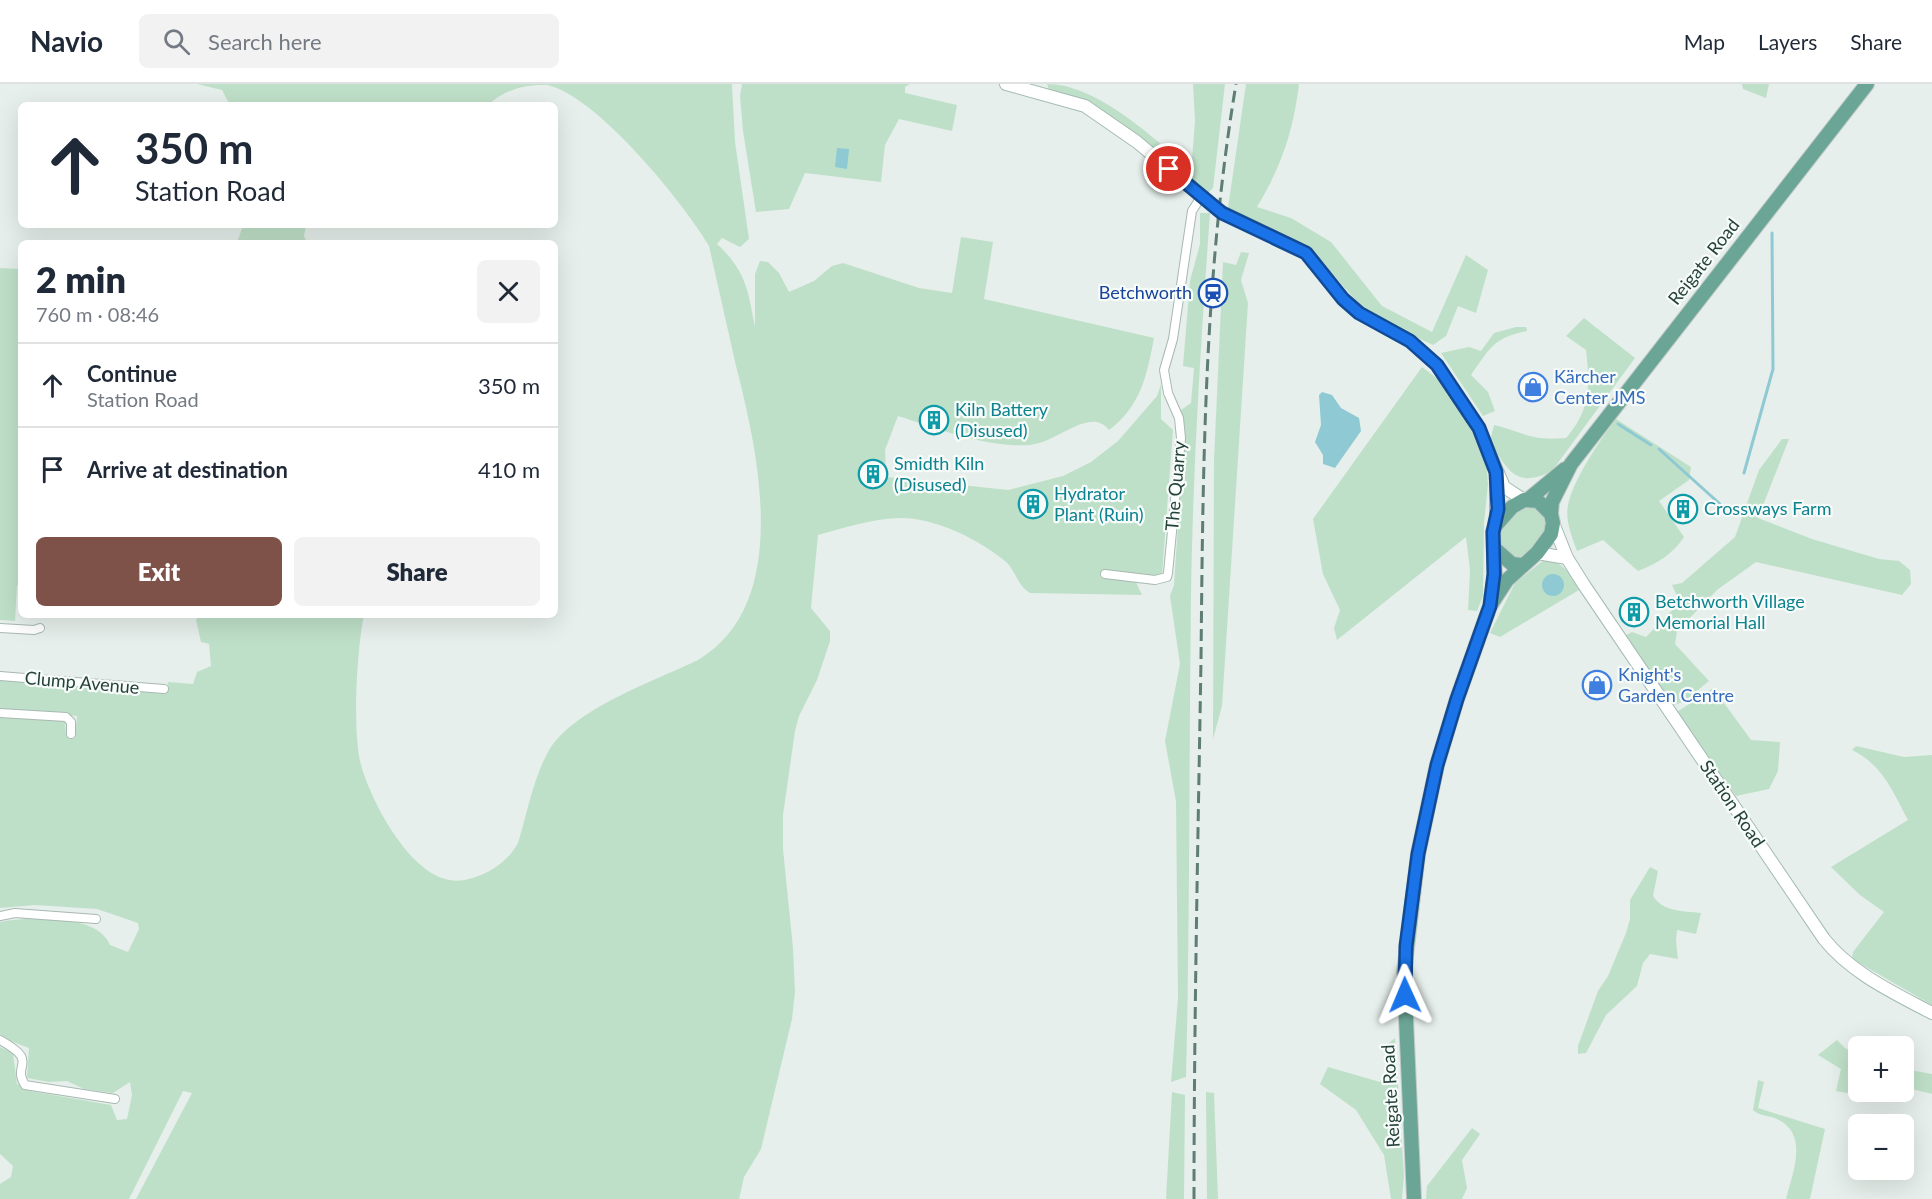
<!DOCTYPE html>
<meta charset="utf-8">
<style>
:root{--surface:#fff;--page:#f2f2f3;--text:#1f2937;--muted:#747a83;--line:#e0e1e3;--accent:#7f5249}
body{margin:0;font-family:Lato,sans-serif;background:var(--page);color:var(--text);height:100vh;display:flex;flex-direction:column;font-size:22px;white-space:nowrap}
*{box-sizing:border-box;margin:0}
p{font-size:20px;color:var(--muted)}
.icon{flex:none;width:33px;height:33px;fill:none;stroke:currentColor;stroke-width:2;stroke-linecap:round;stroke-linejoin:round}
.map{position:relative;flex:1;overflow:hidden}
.sheet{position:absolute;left:18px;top:156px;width:540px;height:378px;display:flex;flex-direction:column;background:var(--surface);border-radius:9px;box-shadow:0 6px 24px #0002}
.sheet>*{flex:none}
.banner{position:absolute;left:18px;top:18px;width:540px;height:126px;border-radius:9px;box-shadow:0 6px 24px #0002;background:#fff;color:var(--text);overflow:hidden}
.controls{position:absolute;left:1848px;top:952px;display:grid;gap:12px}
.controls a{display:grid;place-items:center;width:66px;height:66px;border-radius:9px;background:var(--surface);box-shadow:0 6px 24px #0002;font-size:30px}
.pin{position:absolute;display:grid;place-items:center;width:51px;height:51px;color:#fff;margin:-26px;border:3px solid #fff;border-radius:50%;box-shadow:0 2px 6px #0007}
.me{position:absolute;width:66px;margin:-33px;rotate:359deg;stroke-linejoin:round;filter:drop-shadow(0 0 4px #0008)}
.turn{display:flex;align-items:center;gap:21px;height:126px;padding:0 18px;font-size:27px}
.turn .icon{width:78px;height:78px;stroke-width:2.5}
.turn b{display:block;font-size:42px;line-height:51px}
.round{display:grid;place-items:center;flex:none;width:63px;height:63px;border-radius:9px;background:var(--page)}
.summary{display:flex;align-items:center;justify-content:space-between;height:102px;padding:0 18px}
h1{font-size:36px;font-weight:800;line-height:45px}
.cta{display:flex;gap:12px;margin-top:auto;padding:12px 18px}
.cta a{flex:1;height:69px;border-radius:9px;background:var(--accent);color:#fff;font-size:24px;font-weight:800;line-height:69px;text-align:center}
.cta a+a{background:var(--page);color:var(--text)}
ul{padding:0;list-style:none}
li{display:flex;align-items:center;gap:18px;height:84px;padding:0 18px;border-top:2px solid var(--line)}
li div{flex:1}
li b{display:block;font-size:22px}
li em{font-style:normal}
header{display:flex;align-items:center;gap:36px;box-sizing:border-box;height:84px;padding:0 30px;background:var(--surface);border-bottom:2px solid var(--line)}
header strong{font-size:28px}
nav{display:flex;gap:33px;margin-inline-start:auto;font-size:21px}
.search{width:420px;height:54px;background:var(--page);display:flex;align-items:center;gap:15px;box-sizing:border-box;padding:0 21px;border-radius:9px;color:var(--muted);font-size:22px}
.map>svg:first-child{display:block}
.green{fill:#bfe0c8}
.water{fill:#8ec9d4}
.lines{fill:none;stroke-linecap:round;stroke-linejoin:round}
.stream{stroke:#8ec9d4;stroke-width:3}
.street-casing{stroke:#a8b8b2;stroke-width:10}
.secondary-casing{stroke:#a4bbb3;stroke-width:14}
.primary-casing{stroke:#c2cac8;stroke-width:16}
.street{stroke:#fff;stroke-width:8}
.secondary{stroke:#fff;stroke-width:12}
.primary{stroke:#6aa596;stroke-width:14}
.rail{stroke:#5f7d75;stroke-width:3;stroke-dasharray:12 6;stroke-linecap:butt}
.route-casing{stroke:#114b97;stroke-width:15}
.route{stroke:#1a73e8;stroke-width:10}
.labels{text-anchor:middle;stroke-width:4.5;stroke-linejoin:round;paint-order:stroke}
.street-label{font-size:18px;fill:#24423a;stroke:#f7fbf9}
.transit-label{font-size:18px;fill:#164399;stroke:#f7fbf9;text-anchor:end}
.shop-label{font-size:18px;fill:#366cbe;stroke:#f7fbf9;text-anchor:start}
.culture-label{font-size:18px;fill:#0d838f;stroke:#f7fbf9;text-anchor:start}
</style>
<header>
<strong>Navio</strong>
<div class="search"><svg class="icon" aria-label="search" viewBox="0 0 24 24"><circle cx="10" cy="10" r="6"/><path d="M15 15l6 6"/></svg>Search here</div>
<nav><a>Map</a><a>Layers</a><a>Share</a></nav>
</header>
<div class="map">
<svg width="1932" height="1115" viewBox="0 0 1932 1115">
<rect width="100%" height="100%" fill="#e6efeb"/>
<g class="green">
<path d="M 197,0 L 732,0 L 735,58 L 749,155 L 740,163 L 722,154 L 717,160 C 746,187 748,206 755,243 L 755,190 L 760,177 L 768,178 L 779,189 L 789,208 L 814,197 L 832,182 L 843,179 L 919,204 L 952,209 L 961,153 L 993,158 L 984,215 L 1154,254 C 1147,291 1141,322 1109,346 C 1090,322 1059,358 1030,361 C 985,364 940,345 898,332 L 885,366 L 886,393 L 1008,406 L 1063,392 L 1091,378 L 1118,357 L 1157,312 L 1161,300 L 1161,335 L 1173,346 L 1162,491 L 1136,498 L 1142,511 L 1030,509 C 1017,502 1016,486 1005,477 C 978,455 934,433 899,434 C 871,435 844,444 818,451 L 811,524 L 830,547 L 830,557 L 817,596 L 799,632 L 795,647 L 783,731 L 783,765 L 793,864 L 795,908 L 792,935 L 761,1065 L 744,1093 L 739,1115 L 136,1115 L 192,1009 L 183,1007 L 129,1115 L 0,1115 L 0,1100 L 11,1093 L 13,1082 L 0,1070 L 0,963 L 13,969 L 17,1000 L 30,1007 L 111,1021 L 117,1036 L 127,1035 L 132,1011 L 130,998 L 113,1009 L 84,1005 L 67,997 L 49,998 L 27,994 L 29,964 L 3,954 L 0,950 L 0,838 C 29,833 97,829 110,861 L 128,868 L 139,845 L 138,839 L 97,825 L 35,821 L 0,824 L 0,632 L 61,635 L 65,638 L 66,652 L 75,654 L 77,632 L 0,626 L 0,596 L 166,610 L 168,598 L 193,600 L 197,588 L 211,582 L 209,560 L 201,558 L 196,536 L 200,531 L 364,531 C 357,565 352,648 361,681 C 371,717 409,790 450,796 C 461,798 470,795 481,791 C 496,785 510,774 518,759 C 527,730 533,695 548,668 C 572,625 655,597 698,576 C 793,520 758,368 736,282 C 727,242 718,202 709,162 C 684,119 596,11 547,1 C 524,0 504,6 488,21 L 230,21 L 222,6 Z"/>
<path d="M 742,0 L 910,0 L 905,3 L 905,9 L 957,21 L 952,47 L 899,35 L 885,61 L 881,98 L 805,89 L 789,125 L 756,128 L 743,47 L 740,12 Z"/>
<path d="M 1047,0 C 1094,0 1147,48 1182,78 L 1192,76 L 1195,37 L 1193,0 L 1225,0 L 1213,104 L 1205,112 L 1139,55 L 1050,8 Z"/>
<path d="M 1246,0 L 1299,0 C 1293,48 1282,81 1257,123 L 1291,134 L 1331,158 L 1382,222 L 1432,248 L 1466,171 L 1488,186 L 1476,229 L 1458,222 L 1446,252 L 1433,261 L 1382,237 L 1360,221 L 1312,167 L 1258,138 L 1236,132 L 1228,124 Z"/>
<path d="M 1742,0 L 1769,0 L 1766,14 L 1743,5 Z"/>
<path d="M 1200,129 L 1210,129 C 1201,255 1193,382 1191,509 C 1189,670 1190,832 1186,993 L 1171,998 L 1178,914 L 1176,717 L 1165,657 L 1180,580 L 1170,512 L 1174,501 L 1184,351 L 1181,326 L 1191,319 L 1194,284 L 1183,282 L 1190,197 L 1200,160 Z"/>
<path d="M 243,141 L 306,141 L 304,152 L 307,159 L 237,159 Z"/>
<path d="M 1241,168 L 1249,169 L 1241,196 L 1248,219 L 1222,622 L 1213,655 L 1214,376 L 1223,178 L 1236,181 Z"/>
<path d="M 0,184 L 21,185 L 21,502 L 17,502 L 15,537 L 0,536 Z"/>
<path d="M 1584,234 L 1635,274 L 1552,387 C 1516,405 1508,387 1490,357 L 1494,341 C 1526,349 1530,357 1566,354 C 1591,325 1590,302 1586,266 L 1566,252 Z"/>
<path d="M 1516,243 L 1526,243 L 1527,247 C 1493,254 1490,264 1471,291 L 1488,308 L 1495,327 L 1483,332 L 1441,269 L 1469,263 L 1481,267 L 1494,249 Z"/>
<path d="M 1422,283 L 1448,303 L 1486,374 L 1488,400 L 1484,439 L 1483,512 L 1477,527 L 1468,526 L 1470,486 L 1466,453 L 1337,556 L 1334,544 L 1340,526 L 1323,490 L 1313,435 Z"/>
<path d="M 1616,335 L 1691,383 L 1689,396 L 1659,417 L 1684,453 C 1673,470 1658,479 1638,487 L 1603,456 L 1577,467 C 1572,453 1565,437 1568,421 C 1572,398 1601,354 1616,335 Z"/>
<path d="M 1782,355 L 1789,355 L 1758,434 L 1812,455 L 1879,475 L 1899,477 L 1910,486 L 1911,500 L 1902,511 L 1756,478 L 1717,506 L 1677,547 L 1675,560 L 1709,597 L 1685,617 L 1672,622 L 1623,553 L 1632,548 L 1646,553 L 1680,518 L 1672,501 L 1682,499 L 1735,453 L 1759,386 Z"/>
<path d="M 1535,421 C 1545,433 1550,438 1542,453 C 1523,491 1479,469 1510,433 C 1518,425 1524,422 1535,421 Z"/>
<path d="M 1544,476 C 1564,477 1569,489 1579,506 L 1500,553 L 1490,549 L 1515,499 Z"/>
<path d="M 1713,604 L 1751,656 L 1780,658 L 1778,687 L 1769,705 L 1736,712 L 1677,628 Z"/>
<path d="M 1856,662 L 1904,673 L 1932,671 L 1932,921 L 1852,875 L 1853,868 L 1884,828 L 1860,811 L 1831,783 L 1908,736 C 1893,708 1883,681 1852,666 Z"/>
<path d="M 1650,783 L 1658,787 L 1653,812 C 1663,828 1684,827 1701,829 L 1696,850 L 1677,846 L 1676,857 L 1678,875 L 1650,870 L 1643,879 L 1637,902 L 1606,931 L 1586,969 L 1578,970 L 1578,962 L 1598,907 L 1608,892 L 1626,849 L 1630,835 L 1630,816 Z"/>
<path d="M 1395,954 L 1404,1092 L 1402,1115 L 1391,1115 L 1384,1071 L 1356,1026 L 1320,1000 L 1328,983 L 1380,998 L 1388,984 L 1389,959 Z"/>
<path d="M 1837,956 L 1845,964 L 1858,971 L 1858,1008 L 1894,1008 L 1892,1017 L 1836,1007 L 1841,985 L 1818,971 Z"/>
<path d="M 1904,985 L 1932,990 L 1932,1010 L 1904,1003 Z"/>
<path d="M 1758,996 L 1764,998 L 1758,1024 L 1825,1045 L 1810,1115 L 1786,1115 C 1792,1090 1809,1052 1779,1036 C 1771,1031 1760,1033 1753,1026 Z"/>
<path d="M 1172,1008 L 1185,1011 L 1184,1115 L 1166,1115 Z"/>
<path d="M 1206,1008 L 1214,1009 L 1218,1115 L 1207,1115 Z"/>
<path d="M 1472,1044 L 1480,1050 L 1462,1076 L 1467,1104 L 1462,1115 L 1426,1115 L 1427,1102 Z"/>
</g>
<g class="water">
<path d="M 837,64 L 849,65 L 847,85 L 835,83 Z"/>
<path d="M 1322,308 L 1332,311 L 1341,324 L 1359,334 L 1361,347 L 1335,384 L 1323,380 L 1323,371 L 1315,358 L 1321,341 L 1319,311 Z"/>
<circle cx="1553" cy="501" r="11"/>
</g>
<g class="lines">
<g class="stream">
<path d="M 1618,340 L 1651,361"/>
<path d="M 1659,365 L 1720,420"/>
<path d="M 1744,389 L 1773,285 L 1772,149"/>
</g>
<g class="street-casing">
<g id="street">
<path d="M 1105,490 L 1155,496 L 1167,493 L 1168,489 L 1181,354 L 1179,334 L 1168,309 L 1164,286 L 1173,255 L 1192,127 L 1201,113"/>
<path d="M 0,544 L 34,546 L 40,544"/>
<path d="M 0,592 L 164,605"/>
<path d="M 0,629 L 66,633 L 71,638 L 71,650"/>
<path d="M 0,832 L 15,829 L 96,835"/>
<path d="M 0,956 C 41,979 11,979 25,1001 L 115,1015"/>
</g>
</g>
<g class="secondary-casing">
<g id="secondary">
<path d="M 1006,0 L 1085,22 L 1137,58 L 1218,126 L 1307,169 L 1343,215 L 1359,229 L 1410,257 L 1437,281 L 1479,344 L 1504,403 L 1524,416"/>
<path d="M 1553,439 L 1567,474 L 1584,501 L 1824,855 C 1851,889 1894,909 1932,929"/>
<path d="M 1496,441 L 1496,392"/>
<path d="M 1537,469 L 1567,474"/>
</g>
</g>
<g class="primary-casing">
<g id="primary">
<path d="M 1530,414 L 1565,385"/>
<path d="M 1551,430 L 1552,418 L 1571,380 L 1867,0"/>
<path d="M 1494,464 L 1512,480 L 1523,481"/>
<path d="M 1414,1115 L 1404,889 L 1418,770 L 1437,681 L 1457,615 L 1490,522 L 1507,496 L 1537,469 L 1551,450 L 1553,439 L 1551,430 L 1538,417 L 1524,416 L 1512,423 L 1496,441 L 1493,448 L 1495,490 L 1490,522"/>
</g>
</g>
<use href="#street" class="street"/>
<use href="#secondary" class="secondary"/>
<use href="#primary" class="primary"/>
<path class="rail" d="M 1194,1115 C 1194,935 1198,756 1201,576 C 1203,383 1204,191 1236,0"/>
</g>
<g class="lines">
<g class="route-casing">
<path id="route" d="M 1169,85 L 1222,129 L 1306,169 L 1343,215 L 1359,229 L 1410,257 L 1437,281 L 1479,344 L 1496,388 L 1498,425 L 1493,448 L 1494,490 L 1490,522 L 1457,615 L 1437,681 L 1418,770 L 1406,862 L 1405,911"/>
</g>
<use href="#route" class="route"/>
</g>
<defs>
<g id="station-ring" transform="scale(1.5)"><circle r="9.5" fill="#f7fbf9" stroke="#1a4fb4" stroke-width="1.5"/><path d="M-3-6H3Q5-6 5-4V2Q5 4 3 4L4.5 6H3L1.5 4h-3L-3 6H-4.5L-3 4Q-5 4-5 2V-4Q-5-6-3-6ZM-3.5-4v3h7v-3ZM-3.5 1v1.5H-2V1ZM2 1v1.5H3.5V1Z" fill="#1a4fb4"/></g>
<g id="shop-ring" transform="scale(1.5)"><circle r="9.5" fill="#f7fbf9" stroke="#3f7fe0" stroke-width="1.5"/><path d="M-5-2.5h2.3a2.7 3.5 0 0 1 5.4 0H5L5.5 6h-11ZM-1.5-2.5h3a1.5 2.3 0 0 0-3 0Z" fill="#3f7fe0"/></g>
<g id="building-ring" transform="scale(1.5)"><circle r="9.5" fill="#f7fbf9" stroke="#0f9aa8" stroke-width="1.5"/><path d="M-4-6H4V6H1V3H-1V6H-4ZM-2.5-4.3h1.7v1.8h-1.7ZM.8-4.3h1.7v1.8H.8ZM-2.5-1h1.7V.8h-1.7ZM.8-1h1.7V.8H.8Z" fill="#0f9aa8"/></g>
</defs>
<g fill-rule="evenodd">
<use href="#station-ring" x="1213" y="209"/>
<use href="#shop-ring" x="1533" y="303"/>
<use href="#building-ring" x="934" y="336"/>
<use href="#building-ring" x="873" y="390"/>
<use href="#building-ring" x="1033" y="420"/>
<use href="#building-ring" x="1683" y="425"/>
<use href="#building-ring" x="1634" y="528"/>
<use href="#shop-ring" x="1597" y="601"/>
</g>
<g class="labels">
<g class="street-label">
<text transform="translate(1704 178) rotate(-52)" y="6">Reigate Road</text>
<text transform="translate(1176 402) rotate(-85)" y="6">The Quarry</text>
<text transform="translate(82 599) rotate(5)" y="6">Clump Avenue</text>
<text transform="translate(1732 720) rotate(56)" y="6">Station Road</text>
<text transform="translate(1391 1012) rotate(-93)" y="6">Reigate Road</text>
</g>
<g class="transit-label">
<text x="1192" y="215">Betchworth</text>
</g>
<g class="shop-label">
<text x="1554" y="299">Kärcher<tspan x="1554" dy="21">Center JMS</tspan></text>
<text x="1618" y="597">Knight's<tspan x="1618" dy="21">Garden Centre</tspan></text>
</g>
<g class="culture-label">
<text x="955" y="332">Kiln Battery<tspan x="955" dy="21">(Disused)</tspan></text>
<text x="894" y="386">Smidth Kiln<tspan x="894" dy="21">(Disused)</tspan></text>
<text x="1054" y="416">Hydrator<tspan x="1054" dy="21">Plant (Ruin)</tspan></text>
<text x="1704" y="431">Crossways Farm</text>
<text x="1655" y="524">Betchworth Village<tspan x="1655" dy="21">Memorial Hall</tspan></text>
</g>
</g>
</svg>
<div class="controls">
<a>+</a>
<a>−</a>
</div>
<div class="pin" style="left:1169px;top:85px;background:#d93025"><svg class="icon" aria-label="arrive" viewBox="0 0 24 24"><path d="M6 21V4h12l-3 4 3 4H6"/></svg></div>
<svg class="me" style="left:1405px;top:911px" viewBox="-20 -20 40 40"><path d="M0-17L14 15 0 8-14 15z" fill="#1a73e8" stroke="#fff" stroke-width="4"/></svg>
<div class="banner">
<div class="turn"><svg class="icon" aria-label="ahead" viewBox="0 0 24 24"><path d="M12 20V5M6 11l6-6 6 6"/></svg><div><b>350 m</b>Station Road</div></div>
</div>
<section class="sheet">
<div class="summary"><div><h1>2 min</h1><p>760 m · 08:46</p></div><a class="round"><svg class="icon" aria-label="close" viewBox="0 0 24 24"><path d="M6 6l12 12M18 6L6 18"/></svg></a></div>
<ul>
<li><svg class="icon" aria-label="ahead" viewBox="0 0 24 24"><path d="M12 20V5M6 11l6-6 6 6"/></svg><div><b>Continue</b><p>Station Road</p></div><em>350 m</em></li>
<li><svg class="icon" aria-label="arrive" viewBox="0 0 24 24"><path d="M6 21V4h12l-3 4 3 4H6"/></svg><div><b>Arrive at destination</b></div><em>410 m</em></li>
</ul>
<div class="cta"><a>Exit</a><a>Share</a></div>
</section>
</div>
